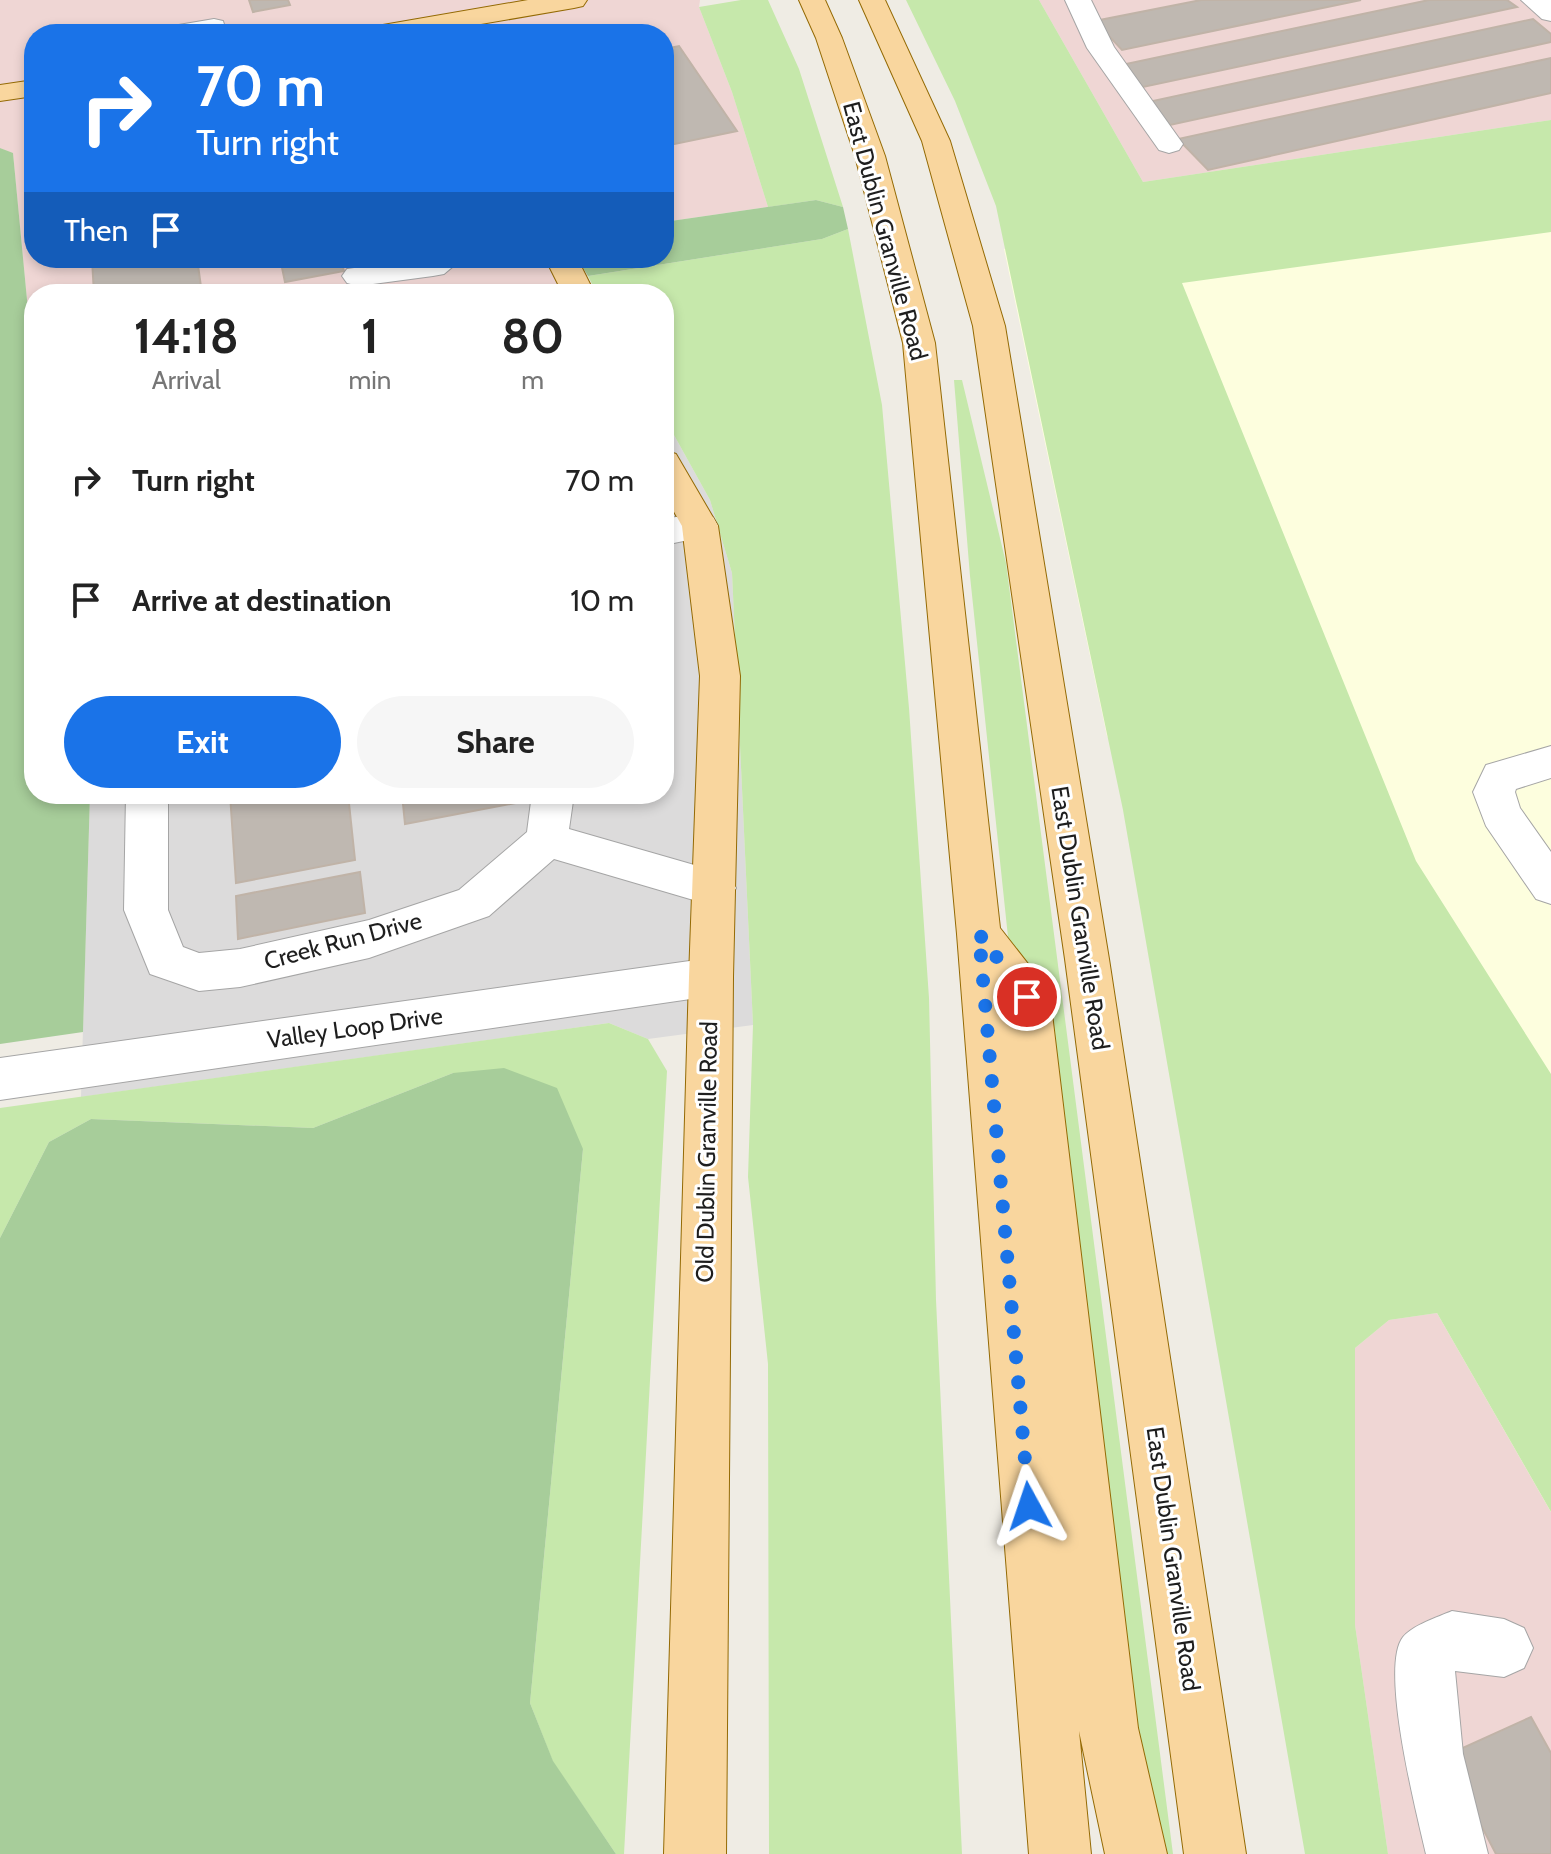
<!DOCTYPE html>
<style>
:root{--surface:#fff;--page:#f6f6f6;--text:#222;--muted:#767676;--accent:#1a73e8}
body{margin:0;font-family:Cabin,sans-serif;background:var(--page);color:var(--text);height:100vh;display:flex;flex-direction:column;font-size:30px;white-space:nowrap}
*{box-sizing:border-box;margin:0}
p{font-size:26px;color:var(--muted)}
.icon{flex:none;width:44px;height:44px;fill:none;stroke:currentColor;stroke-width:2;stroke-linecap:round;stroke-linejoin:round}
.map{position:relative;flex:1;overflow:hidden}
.side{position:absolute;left:24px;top:284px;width:650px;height:520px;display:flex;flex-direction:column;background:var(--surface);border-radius:32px;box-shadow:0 4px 12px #0003}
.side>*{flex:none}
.top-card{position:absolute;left:24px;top:24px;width:650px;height:244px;border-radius:32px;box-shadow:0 4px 12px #0003;background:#1a73e8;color:#fff;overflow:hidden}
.pin{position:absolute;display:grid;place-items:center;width:68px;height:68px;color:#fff;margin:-34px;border:4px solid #fff;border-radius:50%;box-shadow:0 2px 8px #0007}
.me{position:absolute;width:88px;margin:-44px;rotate:355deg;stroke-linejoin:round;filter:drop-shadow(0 0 6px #0008)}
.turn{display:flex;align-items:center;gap:28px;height:168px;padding:0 40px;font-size:36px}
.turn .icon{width:104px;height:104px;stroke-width:2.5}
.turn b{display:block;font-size:56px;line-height:68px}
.then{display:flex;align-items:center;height:76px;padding:0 40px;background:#0003;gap:16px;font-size:30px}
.eta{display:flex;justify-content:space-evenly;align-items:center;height:136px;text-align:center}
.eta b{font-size:48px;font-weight:700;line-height:56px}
.action{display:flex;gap:16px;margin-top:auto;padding:16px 40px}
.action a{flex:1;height:92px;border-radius:48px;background:var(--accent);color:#fff;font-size:32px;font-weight:700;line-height:92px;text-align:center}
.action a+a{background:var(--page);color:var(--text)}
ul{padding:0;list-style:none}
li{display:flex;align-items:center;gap:24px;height:120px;padding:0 40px}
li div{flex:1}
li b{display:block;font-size:30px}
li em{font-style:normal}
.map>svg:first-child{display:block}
.residential{fill:#dcdbdb}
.commercial{fill:#efd6d4}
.education{fill:#fdfede}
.grass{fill:#c6e8ab}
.forest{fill:#a7cd9a}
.building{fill:#bfb8b1;stroke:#c0b3a7;stroke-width:2}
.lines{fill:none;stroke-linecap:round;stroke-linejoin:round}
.minor-casing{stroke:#a5a5a5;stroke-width:2}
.major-casing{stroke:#946a04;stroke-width:2}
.minor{fill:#fff;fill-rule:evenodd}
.major{fill:#f9d69e;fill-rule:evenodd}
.route{stroke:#1a73e8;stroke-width:14;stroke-dasharray:0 25.2}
.labels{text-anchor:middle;stroke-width:6;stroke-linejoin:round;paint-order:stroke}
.street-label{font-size:24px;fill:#1e1e1e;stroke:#fff}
</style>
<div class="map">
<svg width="1551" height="1854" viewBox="0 0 1551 1854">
<rect width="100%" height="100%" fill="#efece4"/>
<path class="residential" d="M 664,417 L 710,500 L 732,573 L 753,1025 L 648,1039 L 609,1023 L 81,1097 L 90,794 L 664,794 Z"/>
<g class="commercial">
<path d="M 0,0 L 700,0 L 699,7 L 732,92 L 768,207 L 664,222 L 664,34 L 34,34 L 34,258 L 577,258 L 588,276 L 538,293 L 34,294 L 34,333 L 30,331 L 13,154 L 0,148 Z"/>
<path d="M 1039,0 L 1551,0 L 1551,120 L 1143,182 Z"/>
<path d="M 1437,1313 L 1551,1512 L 1551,1854 L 1388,1854 L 1355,1625 L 1355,1348 L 1389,1320 Z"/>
</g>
<path class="education" d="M 1551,172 L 1551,1512 L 1107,736 L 1004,249 Z"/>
<g class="grass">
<path d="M 741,0 L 768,0 L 799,69 L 843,207 L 816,200 L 768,207 L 732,92 L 699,7 Z"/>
<path d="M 906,0 L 1039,0 L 1143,182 L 1551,120 L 1551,232 L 1182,283 L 1416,861 L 1551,1074 L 1551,1512 L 1437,1313 L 1389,1320 L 1355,1348 L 1355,1625 L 1388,1854 L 1305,1854 L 1123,810 L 996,206 L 955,101 Z"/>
<path d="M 848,229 L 882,405 L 909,708 L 929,998 L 936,1300 L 962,1854 L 769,1854 L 768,1364 L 748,1177 L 753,1025 L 732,573 L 710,500 L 664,417 L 664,294 L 597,294 L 588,276 L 822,239 Z"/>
<path d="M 954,380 L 962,380 L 1006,563 L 1173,1854 L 1140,1854 L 1092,1414 L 1008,937 L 970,576 Z"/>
<path d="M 609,1023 L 648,1039 L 667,1071 L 624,1854 L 616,1854 L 553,1762 L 530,1703 L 583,1149 L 453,1073 L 313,1128 L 91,1119 L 49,1142 L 0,1238 L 0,1108 Z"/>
</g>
<g class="forest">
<path d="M 0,148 L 13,153 L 30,331 L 34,333 L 34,794 L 90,794 L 83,1032 L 0,1044 Z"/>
<path d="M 816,200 L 843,207 L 848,229 L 822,239 L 588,276 L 577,258 L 664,258 L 664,222 Z"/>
<path d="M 504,1068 L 557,1088 L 583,1149 L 530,1703 L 553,1761 L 616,1854 L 0,1854 L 0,1238 L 49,1142 L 91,1119 L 313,1128 L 453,1073 Z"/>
</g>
<g class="building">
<path d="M 249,0 L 288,0 L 290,5 L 253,12 Z"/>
<path d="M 1201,0 L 1361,0 L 1122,50 L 1095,21 Z"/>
<path d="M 1429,0 L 1507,0 L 1517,7 L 1143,87 L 1121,65 Z"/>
<path d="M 1533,19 L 1551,34 L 1551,42 L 1170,125 L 1148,102 Z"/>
<path d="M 679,46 L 737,131 L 670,145 L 664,135 L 664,49 Z"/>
<path d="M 1551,58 L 1551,93 L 1208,170 L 1178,139 Z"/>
<path d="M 197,258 L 202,294 L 94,294 L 92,259 Z"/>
<path d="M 280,258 L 340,258 L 344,271 L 285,282 Z"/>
<path d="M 230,794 L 348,794 L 355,860 L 236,883 Z"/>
<path d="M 402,794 L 519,794 L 521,802 L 405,824 Z"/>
<path d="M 360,872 L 365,913 L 238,939 L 236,896 Z"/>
<path d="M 1531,1717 L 1551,1753 L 1551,1854 L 1496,1854 L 1445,1756 Z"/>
</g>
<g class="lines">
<g class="minor-casing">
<g id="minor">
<path d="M 1065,0 L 1091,0 L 1114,47 L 1183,144 L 1179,150 L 1169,153 L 1159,150 L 1087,48 Z"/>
<path d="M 1521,0 L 1551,0 L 1551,21 L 1542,19 Z"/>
<path d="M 214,19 L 223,21 L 227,34 L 157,34 L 161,28 Z"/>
<path d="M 426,258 L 463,258 L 444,274 L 433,276 L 358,286 L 347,283 L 342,276 L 347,269 Z"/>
<path d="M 700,513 L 713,517 L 718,526 L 713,535 L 664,545 L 664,519 Z"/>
<path d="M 1551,746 L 1551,778 L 1516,789 L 1515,792 L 1520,808 L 1551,852 L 1551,904 L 1536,899 L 1486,826 L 1473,792 L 1486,765 Z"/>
<path d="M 126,794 L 168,794 L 168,910 L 183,947 L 199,953 L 240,949 L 369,920 L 459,890 L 527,832 L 532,794 L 574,794 L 569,829 L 729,875 L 736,888 L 729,901 L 714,906 L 554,859 L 489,916 L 369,958 L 240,987 L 199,991 L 150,974 L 124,910 Z"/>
<path d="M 711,958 L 727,963 L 733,977 L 727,991 L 711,996 L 0,1100 L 0,1058 Z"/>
<path d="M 1452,1611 L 1504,1619 L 1524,1628 L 1533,1648 L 1524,1668 L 1504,1677 L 1455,1671 L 1463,1754 L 1488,1854 L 1426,1854 C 1417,1815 1379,1667 1403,1637 C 1413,1625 1438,1617 1452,1611 Z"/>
</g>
</g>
<g class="major-casing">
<g id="major">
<path d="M 528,0 L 587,0 L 583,6 L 574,8 L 423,34 L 364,34 L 368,28 L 377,26 Z"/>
<path d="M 799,0 L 825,0 L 842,38 L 885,156 L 935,343 L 1000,928 L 1043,983 L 1050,997 L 1138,1728 L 1167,1854 L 1105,1854 L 1079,1731 L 1091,1854 L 1029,1854 L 957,934 L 903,343 L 855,156 L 816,38 Z"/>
<path d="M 859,0 L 885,0 L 950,141 L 1005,326 L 1109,959 L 1246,1854 L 1184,1854 L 1065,959 L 973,326 L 922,141 Z"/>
<path d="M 34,80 L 34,96 L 0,101 L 0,85 Z"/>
<path d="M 545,258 L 577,258 L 595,294 L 563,294 Z"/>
<path d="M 664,450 L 676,454 L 718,526 L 740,676 L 733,977 L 726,1854 L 664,1854 L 689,977 L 700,676 L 682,526 L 664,494 Z"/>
</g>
</g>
<use href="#minor" class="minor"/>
<use href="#major" class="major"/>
</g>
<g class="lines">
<path class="route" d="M 1027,997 L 979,934 L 1029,1506"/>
</g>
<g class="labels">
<g class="street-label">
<text transform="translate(885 231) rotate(75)" y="8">East Dublin Granville Road</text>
<text transform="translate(1080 918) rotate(81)" y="8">East Dublin Granville Road</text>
<text transform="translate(343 941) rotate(-15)" y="8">Creek Run Drive</text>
<text transform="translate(355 1028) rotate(-8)" y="8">Valley Loop Drive</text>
<text transform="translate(707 1152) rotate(-89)" y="8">Old Dublin Granville Road</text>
<text transform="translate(1173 1559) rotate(82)" y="8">East Dublin Granville Road</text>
</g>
</g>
</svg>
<div class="pin" style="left:1027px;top:997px;background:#d93025"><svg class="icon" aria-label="arrive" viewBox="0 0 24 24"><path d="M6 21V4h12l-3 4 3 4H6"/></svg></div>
<svg class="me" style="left:1029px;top:1506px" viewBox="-20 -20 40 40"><path d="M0-17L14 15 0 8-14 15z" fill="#1a73e8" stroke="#fff" stroke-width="4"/></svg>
<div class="top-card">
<div class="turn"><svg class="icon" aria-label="right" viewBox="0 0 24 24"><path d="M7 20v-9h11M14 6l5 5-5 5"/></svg><div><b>70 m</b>Turn right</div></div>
<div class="then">Then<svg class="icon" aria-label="arrive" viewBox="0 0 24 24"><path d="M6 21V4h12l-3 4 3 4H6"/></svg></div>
</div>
<section class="side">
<div class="eta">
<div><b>14:18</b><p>Arrival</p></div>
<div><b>1</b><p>min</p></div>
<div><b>80</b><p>m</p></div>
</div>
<ul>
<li><svg class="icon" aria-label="right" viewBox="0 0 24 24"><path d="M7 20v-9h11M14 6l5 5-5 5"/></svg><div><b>Turn right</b></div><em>70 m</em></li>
<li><svg class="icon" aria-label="arrive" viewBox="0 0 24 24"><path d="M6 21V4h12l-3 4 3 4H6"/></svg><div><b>Arrive at destination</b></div><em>10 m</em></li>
</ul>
<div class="action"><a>Exit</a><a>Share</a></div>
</section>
</div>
